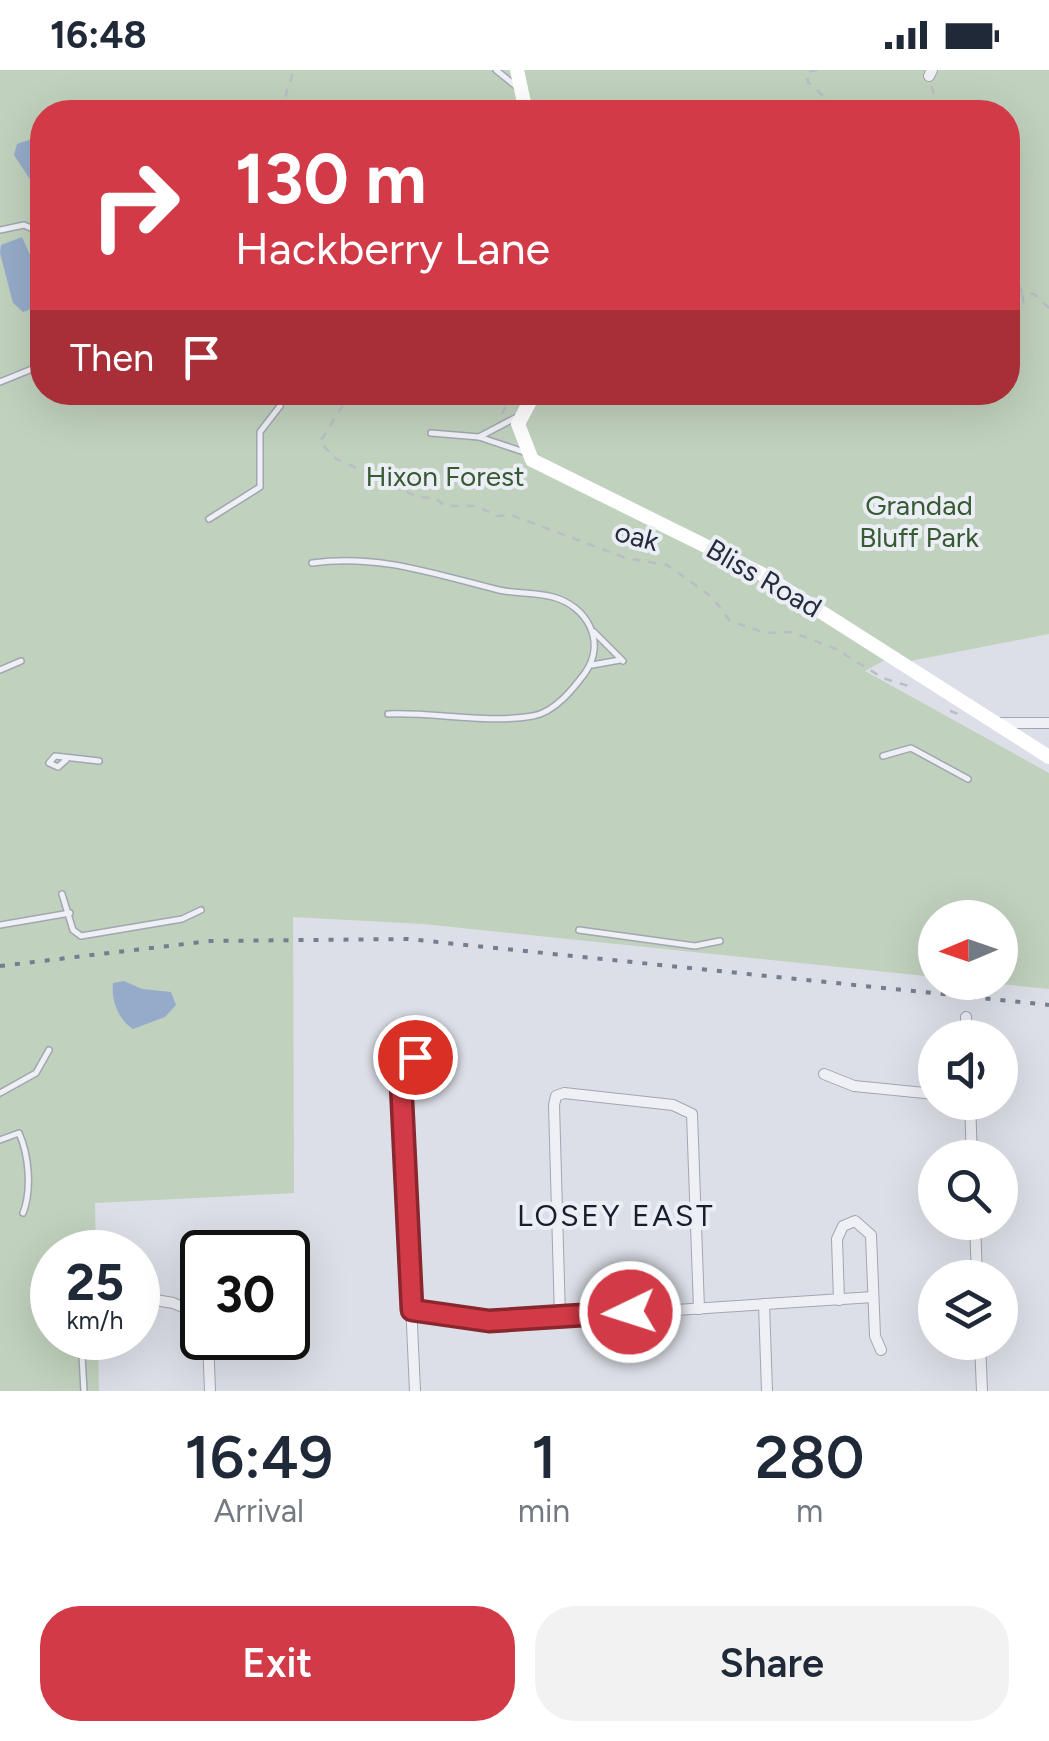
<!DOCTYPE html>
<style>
:root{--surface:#fff;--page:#f2f2f3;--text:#1f2937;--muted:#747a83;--accent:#d33a47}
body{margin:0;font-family:Figtree,sans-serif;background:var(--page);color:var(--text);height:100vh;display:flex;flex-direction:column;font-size:38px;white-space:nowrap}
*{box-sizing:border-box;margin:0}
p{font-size:32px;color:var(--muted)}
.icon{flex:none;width:55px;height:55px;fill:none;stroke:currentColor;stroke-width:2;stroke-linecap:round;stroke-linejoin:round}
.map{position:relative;height:1321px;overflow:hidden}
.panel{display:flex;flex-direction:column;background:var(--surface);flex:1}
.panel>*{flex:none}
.guide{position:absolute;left:30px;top:30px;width:990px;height:305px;border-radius:40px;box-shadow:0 10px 40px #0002;background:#d33a47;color:#fff;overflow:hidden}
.needle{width:65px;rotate:268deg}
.tools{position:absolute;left:918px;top:830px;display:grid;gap:20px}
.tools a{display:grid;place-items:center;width:100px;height:100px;border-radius:50%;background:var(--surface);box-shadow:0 10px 40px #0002;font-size:50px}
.speed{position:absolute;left:30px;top:1160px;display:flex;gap:20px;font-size:50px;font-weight:700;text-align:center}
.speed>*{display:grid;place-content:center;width:130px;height:130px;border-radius:50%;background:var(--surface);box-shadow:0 10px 40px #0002;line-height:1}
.speed small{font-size:25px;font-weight:400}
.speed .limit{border:5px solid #111;border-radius:15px;background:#fff;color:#111}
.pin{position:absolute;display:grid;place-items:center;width:85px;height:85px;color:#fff;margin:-42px;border:5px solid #fff;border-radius:50%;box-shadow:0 2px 10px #0007}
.me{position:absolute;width:110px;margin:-55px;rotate:266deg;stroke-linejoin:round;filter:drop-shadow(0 0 8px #0008)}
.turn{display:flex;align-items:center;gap:35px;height:210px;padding:0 40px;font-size:45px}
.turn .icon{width:130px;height:130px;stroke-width:2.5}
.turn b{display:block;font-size:70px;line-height:85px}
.then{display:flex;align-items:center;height:95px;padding:0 40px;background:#0003;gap:20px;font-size:38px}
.eta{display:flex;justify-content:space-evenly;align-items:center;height:170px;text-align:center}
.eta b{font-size:60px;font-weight:600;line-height:70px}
.action{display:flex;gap:20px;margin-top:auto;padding:20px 40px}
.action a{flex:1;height:115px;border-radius:40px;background:var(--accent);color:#fff;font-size:40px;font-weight:600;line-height:115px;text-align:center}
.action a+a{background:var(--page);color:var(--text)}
.status{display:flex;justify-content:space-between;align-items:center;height:70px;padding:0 50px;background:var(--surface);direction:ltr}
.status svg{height:28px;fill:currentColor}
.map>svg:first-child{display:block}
.green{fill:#c0d1bd;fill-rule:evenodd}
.water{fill:#95abc9}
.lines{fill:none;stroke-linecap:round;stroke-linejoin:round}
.lane-casing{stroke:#a1a6b1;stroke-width:8}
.street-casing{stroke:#a1a6b1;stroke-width:12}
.path{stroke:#babdc5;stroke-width:2.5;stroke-dasharray:8 8;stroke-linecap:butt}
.lane{stroke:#eff0f5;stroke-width:5}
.street{stroke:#eff0f5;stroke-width:10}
.secondary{stroke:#fff;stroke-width:14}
.rail{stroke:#757e91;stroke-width:4;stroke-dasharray:5 10;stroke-linecap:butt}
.route-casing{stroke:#89262e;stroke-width:25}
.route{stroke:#d33a47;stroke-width:18}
.labels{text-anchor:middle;stroke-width:8;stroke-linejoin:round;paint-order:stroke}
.park-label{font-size:28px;fill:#375a32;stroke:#ebeef5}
.street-label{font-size:28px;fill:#252c3e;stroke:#ebeef5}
.neighbourhood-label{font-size:30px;letter-spacing:2.5px;fill:#181e2e;stroke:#ebeef5}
</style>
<div class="status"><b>16:48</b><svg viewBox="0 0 49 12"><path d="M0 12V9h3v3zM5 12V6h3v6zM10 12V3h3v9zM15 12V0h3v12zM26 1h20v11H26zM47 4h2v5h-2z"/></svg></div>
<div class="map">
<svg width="1049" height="1321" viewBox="0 0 1049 1321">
<rect width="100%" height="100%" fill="#dcdfe7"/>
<path class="green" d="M 0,0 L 1049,0 L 1049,564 L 905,592 L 894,585 L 865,601 L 1049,703 L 1049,919 L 990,913 L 1000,912 L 1000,848 L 935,848 L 935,907 L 423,854 L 293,847 L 294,1123 L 95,1133 L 96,1182 L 52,1182 L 52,1268 L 98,1268 L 99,1321 L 0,1321 ZM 42,42 L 1008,42 L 1008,322 L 42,322 Z"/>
<g class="water">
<path d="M 29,70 L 42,77 L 42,142 L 33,114 L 14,85 L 17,74 Z"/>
<path d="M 22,167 L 42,212 L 39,236 L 23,242 L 13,233 L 0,183 L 1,175 Z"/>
<path d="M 124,911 L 142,919 L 171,922 L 176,935 L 165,947 L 133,959 C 118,949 111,930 113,913 Z"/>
</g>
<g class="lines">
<g class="lane-casing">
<g id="lane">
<path d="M 496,0 L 517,17"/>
<path d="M 0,160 L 24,155 L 42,163"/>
<path d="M 0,312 L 42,295"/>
<path d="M 515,348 L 479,367 L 524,382"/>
<path d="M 431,363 L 479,367"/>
<path d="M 209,449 L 260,417 L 260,362 L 280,336"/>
<path d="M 312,493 C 380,484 434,504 499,520 C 517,524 535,522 553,527 C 587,536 607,572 585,603 C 573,619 555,642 533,646 C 487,654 435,642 388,644"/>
<path d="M 594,562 L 623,591"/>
<path d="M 592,595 L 620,590"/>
<path d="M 0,600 L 21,591"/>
<path d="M 883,686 L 911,678 L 968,709"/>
<path d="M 66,690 L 58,697 L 49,693 L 55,686 L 99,691"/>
<path d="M 62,824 L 73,860 L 81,866 L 182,849 L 201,840"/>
<path d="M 0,855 L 70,843"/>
<path d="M 579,860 L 695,876 L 720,871"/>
<path d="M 0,1023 L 36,1003 L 49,980"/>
<path d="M 0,1070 L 19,1063 C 29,1085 32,1120 23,1143"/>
<path d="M 81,1268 L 84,1321"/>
</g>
</g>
<g class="street-casing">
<g id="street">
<path d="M 929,6 L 932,0"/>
<path d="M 997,653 L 1049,653"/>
<path d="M 966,947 L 967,968"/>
<circle cx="400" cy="995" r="16"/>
<path d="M 824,1004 L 854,1016 L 935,1024"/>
<path d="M 401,1011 L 415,1321"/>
<path d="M 970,1032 L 972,1088"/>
<path d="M 975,1152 L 977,1208"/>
<path d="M 138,1227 L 173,1233 L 202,1245"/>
<path d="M 288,1229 L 299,1225"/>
<path d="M 839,1230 L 837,1169 L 843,1156 L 855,1151 L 871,1165 L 875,1266 L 881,1280"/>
<path d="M 764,1234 L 767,1321"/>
<path d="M 411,1240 L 508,1251 L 873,1227"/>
<path d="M 560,1247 L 554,1035 L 556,1026 L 564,1023 L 673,1035 L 692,1044 L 699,1239"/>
<path d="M 208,1268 L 210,1321"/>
<path d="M 980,1272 L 982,1321"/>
</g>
</g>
<g class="path">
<path d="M 817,0 L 807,2 L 808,12 L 841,42"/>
<path d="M 931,16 L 941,42"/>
<path d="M 280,42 L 294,0"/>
<path d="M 930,42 L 936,34"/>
<path d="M 1008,170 L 1009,190 L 1022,223 L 1034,224 L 1049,238"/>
<path d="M 1022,225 L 1026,241"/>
<path d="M 351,322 L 320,372 L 335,388 L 418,427 L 435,428 L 445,436 L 476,436 L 498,446 L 511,445 L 626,488 L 667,495 L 712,527 L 730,551 L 766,563 L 792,562 L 836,579 L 883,608 L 915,618"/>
<path d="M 502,344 L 512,322"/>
<path d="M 950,641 L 964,646"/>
</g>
<use href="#lane" class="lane"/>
<use href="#street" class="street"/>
<g class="secondary">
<path d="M 517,0 L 526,42"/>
<path d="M 535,322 L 518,354 L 532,390 L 760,503 L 1049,687"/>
</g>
<path class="rail" d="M 0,896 L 210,871 L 408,869 L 1049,935"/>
</g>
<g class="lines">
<g class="route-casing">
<path id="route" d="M 415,987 L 414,1003 L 401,1012 L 412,1240 L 489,1251 L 630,1242"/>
</g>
<use href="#route" class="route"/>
</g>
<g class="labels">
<g class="park-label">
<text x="445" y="416">Hixon Forest</text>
<text x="919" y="445">Grandad<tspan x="919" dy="32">Bluff Park</tspan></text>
</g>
<g class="street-label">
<text transform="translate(637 466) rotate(15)" y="10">oak</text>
<text transform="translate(764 508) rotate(30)" y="10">Bliss Road</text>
</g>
<g class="neighbourhood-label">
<text x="616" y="1156">LOSEY EAST</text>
</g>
</g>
</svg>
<div class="tools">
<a><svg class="needle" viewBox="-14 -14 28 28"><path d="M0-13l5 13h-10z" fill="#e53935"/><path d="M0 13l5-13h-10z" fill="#747a83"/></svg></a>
<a><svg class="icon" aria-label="sound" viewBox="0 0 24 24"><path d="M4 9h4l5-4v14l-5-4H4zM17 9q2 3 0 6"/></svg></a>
<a><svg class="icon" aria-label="search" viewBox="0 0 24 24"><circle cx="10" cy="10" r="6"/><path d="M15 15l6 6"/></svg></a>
<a><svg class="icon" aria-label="layers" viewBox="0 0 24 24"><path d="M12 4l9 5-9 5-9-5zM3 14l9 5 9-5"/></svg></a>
</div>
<div class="speed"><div>25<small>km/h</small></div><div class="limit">30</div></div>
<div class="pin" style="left:415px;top:987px;background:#d93025"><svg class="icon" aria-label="arrive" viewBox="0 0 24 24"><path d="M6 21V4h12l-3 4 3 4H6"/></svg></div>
<svg class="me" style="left:630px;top:1242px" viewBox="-20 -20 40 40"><circle r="17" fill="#d33a47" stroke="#fff" stroke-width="3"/><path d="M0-11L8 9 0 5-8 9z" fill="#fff"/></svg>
<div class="guide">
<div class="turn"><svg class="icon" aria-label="right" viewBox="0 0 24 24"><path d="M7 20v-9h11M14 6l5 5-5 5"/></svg><div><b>130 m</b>Hackberry Lane</div></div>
<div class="then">Then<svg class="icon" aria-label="arrive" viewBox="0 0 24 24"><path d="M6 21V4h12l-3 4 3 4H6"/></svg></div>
</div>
</div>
<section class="panel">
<div class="eta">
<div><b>16:49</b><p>Arrival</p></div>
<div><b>1</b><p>min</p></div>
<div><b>280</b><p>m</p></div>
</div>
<div class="action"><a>Exit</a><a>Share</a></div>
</section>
